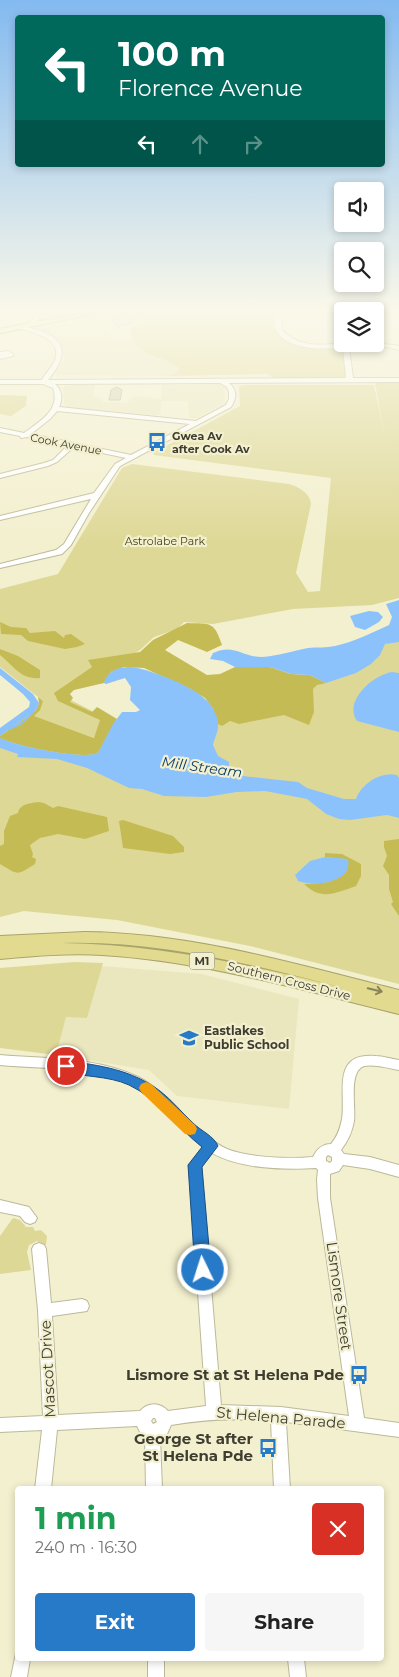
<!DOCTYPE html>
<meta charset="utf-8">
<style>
:root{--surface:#fff;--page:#f6f6f6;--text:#222;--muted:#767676;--accent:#267ac8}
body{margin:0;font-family:Montserrat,sans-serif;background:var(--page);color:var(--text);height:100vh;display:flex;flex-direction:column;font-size:19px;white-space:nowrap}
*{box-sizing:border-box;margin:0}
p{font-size:16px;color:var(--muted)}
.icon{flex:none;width:28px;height:28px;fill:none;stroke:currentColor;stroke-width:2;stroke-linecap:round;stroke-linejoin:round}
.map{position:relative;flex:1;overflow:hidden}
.side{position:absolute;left:15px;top:1486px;width:369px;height:175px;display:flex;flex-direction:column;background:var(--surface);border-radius:5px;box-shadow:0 2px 8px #0003}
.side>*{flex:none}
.banner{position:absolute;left:15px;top:15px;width:370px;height:152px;border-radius:5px;box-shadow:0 2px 8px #0003;background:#00695c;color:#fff;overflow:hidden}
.controls{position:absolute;left:334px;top:182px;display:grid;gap:10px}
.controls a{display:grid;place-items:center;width:50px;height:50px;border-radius:5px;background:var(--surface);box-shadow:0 2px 8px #0003;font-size:25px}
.pin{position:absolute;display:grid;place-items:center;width:42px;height:42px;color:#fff;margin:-21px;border:2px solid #fff;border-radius:50%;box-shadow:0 1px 5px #0007}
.me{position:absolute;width:55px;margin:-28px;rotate:356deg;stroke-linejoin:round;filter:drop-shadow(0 0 4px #0008)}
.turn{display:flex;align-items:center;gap:18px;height:105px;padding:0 20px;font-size:22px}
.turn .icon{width:65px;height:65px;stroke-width:2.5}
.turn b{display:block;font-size:35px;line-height:42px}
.lanes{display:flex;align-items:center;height:48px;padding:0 20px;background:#0003;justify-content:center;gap:25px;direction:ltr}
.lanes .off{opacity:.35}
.round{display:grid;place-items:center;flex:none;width:52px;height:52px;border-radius:5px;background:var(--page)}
.head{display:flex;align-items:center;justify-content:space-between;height:85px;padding:0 20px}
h1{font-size:30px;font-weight:700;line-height:38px;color:#1e9e55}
.primary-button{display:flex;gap:10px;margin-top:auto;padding:10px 20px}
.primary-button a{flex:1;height:58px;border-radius:5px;background:var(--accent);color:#fff;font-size:20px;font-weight:700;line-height:58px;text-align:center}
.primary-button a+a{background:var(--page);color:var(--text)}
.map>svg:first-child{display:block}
.built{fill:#eae7be}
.green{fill:#ded896}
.forest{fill:#c5bb54}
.water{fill:#8cc2fc}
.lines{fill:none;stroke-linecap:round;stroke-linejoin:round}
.stream{stroke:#8cc2fc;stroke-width:2}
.building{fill:#d7d5b4;stroke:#b7b495}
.minor-casing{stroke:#bcb999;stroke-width:2}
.major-casing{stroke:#a8a36e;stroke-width:3}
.highway-casing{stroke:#a8a36e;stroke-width:2}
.minor{fill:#fff;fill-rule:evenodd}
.major{fill:#ede9bc;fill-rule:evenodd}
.highway{fill:#e1da8f;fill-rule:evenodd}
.oneway{stroke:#87845b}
.route{fill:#267ac8;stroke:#194f82}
.slow{fill:#f59e0b}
.labels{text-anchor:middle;stroke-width:4.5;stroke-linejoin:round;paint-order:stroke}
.far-poi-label{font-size:11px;font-weight:bold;fill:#3e3d30;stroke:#f3f0cf;text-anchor:start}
.far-street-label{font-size:11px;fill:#3e3d30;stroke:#f3f0cf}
.far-park-label{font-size:11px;fill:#454116;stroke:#f3f0cf}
.shield{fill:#f3f0cf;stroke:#747360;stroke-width:1}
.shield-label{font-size:11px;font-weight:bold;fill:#3e3d30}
.street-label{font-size:12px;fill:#3e3d30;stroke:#f3f0cf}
.poi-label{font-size:12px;font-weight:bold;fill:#3e3d30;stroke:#f3f0cf;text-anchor:start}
.water-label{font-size:14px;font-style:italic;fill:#073a67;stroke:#f3f0cf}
.near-street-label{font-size:15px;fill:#3e3d30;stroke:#f3f0cf}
.near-poi-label{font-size:15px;font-weight:bold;fill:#3e3d30;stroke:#f3f0cf;text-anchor:end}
</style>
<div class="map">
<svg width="399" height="1677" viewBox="0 0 399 1677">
<rect width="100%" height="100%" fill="#f3f0cf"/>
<g class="built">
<path d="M 102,315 L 114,340 L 132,338 L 144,352 L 177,366 L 179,371 L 176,374 L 167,376 L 58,375 L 56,372 L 65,359 L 62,347 L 58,341 L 41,331 L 41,328 Z"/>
<path d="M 67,385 L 95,385 L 93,397 L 103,398 L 102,402 L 127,403 L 134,396 L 161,399 L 162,385 L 223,385 L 225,386 L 225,403 L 197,418 L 189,418 L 188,401 L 161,401 L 161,414 L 156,415 L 67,407 L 64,404 L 63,388 Z"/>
<path d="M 101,966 L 202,974 L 299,999 L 289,1109 L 177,1096 L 149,1070 L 56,1055 L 66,1016 L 87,1018 Z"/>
</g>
<g class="green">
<path d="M 129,310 L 275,310 L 282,337 L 314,348 L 343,350 L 346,376 L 342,378 L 275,379 L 267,374 L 167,376 L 176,374 L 179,368 C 162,355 133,357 130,329 L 143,320 L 141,318 L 136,319 L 131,313 L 121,314 L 120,312 Z"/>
<path d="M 375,383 L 399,383 L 399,598 L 372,605 L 293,609 L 213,624 L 184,622 L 177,629 L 154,637 L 140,650 L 63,696 L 108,719 L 100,740 L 33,716 L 43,701 L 0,667 L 0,589 L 58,574 L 122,468 L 132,464 L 289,484 C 299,487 310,493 311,504 L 296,573 L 308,592 L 320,591 L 331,478 L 154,455 L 153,453 L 240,406 L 239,386 L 244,385 L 374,385 L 384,433 Z"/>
<path d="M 0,395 L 27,396 L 26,406 L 11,416 L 0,414 Z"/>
<path d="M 399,637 L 399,984 L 250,946 L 117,920 L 24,911 L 0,917 L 0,733 L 71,748 L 203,725 L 297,688 L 377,642 Z"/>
<path d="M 74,962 L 103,963 L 87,1018 L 66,1017 L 56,1055 L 0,1048 L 0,968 Z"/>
<path d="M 13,1218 L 20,1220 L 26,1227 L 33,1227 L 35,1231 L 41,1230 L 47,1236 L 46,1245 L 37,1241 L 29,1245 L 27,1252 L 31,1270 L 0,1274 L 0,1236 Z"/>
</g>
<g class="forest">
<path d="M 0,622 L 11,627 L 26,628 L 30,633 L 55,631 L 64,638 L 65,635 L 71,634 L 85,644 L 77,647 L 65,649 L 28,641 L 21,635 L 1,634 Z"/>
<path d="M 187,623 C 211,624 214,621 222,645 L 207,652 L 178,640 L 165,650 L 207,675 L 220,674 L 235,667 L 270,667 L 291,674 L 310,675 L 326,683 L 317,685 L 313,689 L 314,712 L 309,725 L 284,715 L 239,724 L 230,721 L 222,726 L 218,724 L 213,709 L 205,698 L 190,689 L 144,668 L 124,667 L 111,672 L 104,683 L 74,690 L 70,694 L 73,698 L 70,702 L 92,712 L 97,707 L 117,719 L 98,753 C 83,760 15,746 0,738 L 0,736 L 36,710 L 39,703 L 38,697 L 43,701 L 40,710 L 34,716 L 94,738 L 100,720 L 58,701 L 54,693 L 92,667 L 88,660 L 140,652 L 153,640 Z"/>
<path d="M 0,649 L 18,656 L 40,670 L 40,678 C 21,680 14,666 0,655 Z"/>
<path d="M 38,802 L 44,803 L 53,808 L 58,806 L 107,817 L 109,831 L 85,839 L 58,834 L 40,838 L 30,845 L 33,854 L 32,857 L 36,859 L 35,864 C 16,876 19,875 0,864 L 0,846 L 4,844 L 4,831 L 10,816 L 18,813 C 19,804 31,803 38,802 Z"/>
<path d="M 123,820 L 173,836 L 184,847 L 184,852 L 170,854 L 123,848 L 119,821 Z"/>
<path d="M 399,839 L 399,916 L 391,904 L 393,902 L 389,889 L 389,875 L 383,866 L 387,856 L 384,847 L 384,841 Z"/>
<path d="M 325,853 L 342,854 L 361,864 L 361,876 L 356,886 C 336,893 321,901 304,884 C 319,883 337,884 347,870 L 344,859 L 325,857 Z"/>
</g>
<g class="water">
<path d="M 399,600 L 399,642 L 385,644 L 380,655 L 371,664 L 356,673 L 326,683 L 310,675 L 291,674 L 270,667 L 235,667 L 223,661 L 210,659 L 213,653 C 234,643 242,657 262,657 C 278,656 292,651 308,648 C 317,647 326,648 335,646 C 353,642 372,633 389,625 L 392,617 L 386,604 Z"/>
<path d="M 369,611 L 378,612 L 383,617 L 379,622 L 365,630 L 355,627 L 350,616 Z"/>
<path d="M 130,667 C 145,667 194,687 205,699 C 212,705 219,717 218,727 C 218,732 214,740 213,745 L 218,756 L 229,762 L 229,772 L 234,775 L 298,782 L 307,788 L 344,799 L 356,799 C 361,784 381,771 397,775 L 399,778 L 399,818 L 387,815 L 350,820 L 339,819 L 326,814 L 307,799 L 265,791 L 237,792 L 206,797 L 164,796 L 142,789 L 129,788 L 87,768 L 57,759 L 17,757 L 18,754 L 0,748 L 0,738 C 15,746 83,760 98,753 L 113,724 L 122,712 L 136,712 L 140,710 L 130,700 L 131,687 L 125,678 L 106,684 L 104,683 C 107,671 118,667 130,667 Z"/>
<path d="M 0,668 L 33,694 L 39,703 L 36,710 L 0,736 L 0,728 L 29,707 L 30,702 L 23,694 L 0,675 Z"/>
<path d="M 392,672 L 399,673 L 399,732 L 357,721 C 343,701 373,675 392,672 Z"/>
<path d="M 325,857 L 348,859 C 353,883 313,887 298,881 L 295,875 L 310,861 Z"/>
</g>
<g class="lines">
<path class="stream" d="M 9,729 L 22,723 L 33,712"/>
</g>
<g class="building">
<path d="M 131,313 L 138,321 L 118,327 L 112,320 L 116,319 L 113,315 Z"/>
<path d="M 117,387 L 122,390 L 120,400 L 109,400 L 111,390 Z"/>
</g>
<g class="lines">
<g class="minor-casing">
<g id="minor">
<path d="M 37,310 L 43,310 L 35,325 L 31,325 L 30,324 Z"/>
<path d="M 275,310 L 281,310 L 282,330 C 298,347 321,346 342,343 C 356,342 384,343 399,346 L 399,350 L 387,347 L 349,348 L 353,378 L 399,378 L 399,382 L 229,383 C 237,390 237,398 231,407 L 120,466 L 89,513 L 71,545 L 62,554 L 0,568 L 0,564 L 56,550 L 64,544 L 91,499 L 0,520 L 0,516 L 94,493 L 115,464 L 126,458 L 74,447 L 57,462 L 48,466 L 0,478 L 0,474 L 44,463 L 53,460 L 67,446 L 27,437 L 21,438 L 20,436 L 0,432 L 0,428 L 24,433 C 39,422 61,410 53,388 L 43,384 L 0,384 L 0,380 L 42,380 C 45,373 52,368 55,360 C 63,339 33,332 18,328 L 18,326 C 25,326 34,329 41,331 C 71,342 64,360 48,380 L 346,378 L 343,348 C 323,349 287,351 276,330 C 273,325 274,316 275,310 ZM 220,383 L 227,387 L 229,392 L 229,399 L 226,405 L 196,421 L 59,407 C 63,399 62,390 55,384 ZM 57,411 L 190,424 L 131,455 L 31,434 L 50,419 Z"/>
<path d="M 338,310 L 344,310 L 342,311 L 342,323 L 339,321 Z"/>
<path d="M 382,310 L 398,310 L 375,315 L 375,311 Z"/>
<path d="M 9,351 L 13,354 L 13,356 L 0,359 L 0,352 Z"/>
<path d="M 0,1055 C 45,1059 97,1057 138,1077 C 158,1087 172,1104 188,1119 C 199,1130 212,1142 227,1149 C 250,1158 289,1159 313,1157 C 317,1149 322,1144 331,1144 C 337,1137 340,1129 342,1119 C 346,1092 331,1052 376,1056 C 383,1056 391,1059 399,1060 L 399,1070 C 388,1068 375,1064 364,1066 C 348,1071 356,1108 354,1121 C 352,1132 348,1141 341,1150 L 344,1154 L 370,1157 L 399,1165 L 399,1177 L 370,1169 L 343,1165 L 339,1171 L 330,1174 L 330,1198 L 364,1418 L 399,1423 L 399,1437 L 286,1422 L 290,1489 L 274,1489 L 271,1421 C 237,1418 204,1419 171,1425 L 167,1434 L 160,1437 L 162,1489 L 146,1489 L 145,1436 L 140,1432 L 137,1426 L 57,1430 L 51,1489 L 35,1489 L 42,1430 L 0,1432 L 0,1418 L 43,1416 L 38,1310 L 32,1249 L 34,1245 L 39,1243 L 44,1245 L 46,1249 L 51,1303 L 82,1299 L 87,1301 L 89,1306 L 87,1311 L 52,1316 L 58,1415 L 140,1411 C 148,1402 160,1402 168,1411 L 206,1406 L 189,1165 L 203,1147 C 181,1130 165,1108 143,1092 C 106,1066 43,1069 0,1065 ZM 212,1153 C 240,1169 285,1170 316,1168 L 318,1170 L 317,1179 L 318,1198 L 349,1416 L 281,1407 L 221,1405 L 201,1167 ZM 328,1155 L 332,1157 L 332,1161 L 330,1163 L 326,1161 L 326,1157 ZM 155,1418 L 157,1422 L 153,1424 L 151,1421 L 153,1418 Z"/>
<path d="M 0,1200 L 29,1207 L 37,1218 L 35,1222 L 30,1224 L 25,1222 L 20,1216 L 0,1212 Z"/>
<path d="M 16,1653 L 18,1653 L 18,1659 L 30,1659 L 27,1677 L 11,1677 Z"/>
<rect x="148" y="1659" width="16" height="18"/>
<path d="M 288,1659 L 304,1659 L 306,1677 L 290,1677 Z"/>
</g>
</g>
<g class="major-casing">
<path id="major" d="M 97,310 L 113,310 L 0,333 L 0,329 Z"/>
</g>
<g class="highway-casing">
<path id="highway" d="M 85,932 C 192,933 295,964 399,990 L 399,1014 C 301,990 203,961 102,955 C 68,953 34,956 0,959 L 0,936 ZM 62,943 C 160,940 254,965 348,989 C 254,966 160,944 62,943 Z"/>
</g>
<use href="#minor" class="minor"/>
<use href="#major" class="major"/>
<use href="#highway" class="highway"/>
</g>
<defs><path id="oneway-shaft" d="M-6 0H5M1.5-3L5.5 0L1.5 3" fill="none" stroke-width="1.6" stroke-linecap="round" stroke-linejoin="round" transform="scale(1.25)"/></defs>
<use class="oneway" href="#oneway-shaft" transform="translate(375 990) rotate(14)"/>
<linearGradient id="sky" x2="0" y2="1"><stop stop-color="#83baf0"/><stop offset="0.57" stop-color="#faf8e9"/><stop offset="1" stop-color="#faf8e9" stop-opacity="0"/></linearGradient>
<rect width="399" height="545" fill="url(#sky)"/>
<path class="route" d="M 66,1061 C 100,1065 132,1070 160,1091 C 172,1100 182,1113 193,1123 C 201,1131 214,1136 218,1146 L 202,1167 L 211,1270 L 208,1275 L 203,1277 L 197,1275 L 195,1270 L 188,1165 L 202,1147 C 178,1128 157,1098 129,1085 C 107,1075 83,1078 61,1070 L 59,1066 L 61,1063 Z"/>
<path class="slow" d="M 146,1082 L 151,1084 L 195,1125 L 197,1129 L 195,1134 L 190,1135 L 185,1134 L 141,1092 L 139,1088 L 141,1084 Z"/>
<defs>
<g id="bus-bare" transform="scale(1.5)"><path d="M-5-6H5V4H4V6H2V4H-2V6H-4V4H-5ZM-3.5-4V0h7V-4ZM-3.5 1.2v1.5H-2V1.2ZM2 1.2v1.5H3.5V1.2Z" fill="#267ac8" stroke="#f3f0cf" stroke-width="2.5" paint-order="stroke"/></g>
<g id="school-bare" transform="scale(1.5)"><path d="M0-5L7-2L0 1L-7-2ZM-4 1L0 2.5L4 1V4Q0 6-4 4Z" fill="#267ac8" stroke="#f3f0cf" stroke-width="2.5" paint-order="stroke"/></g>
</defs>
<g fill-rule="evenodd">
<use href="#bus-bare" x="157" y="442"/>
<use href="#school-bare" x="189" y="1038"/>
<use href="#bus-bare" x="359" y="1375"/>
<use href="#bus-bare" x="268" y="1448"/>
</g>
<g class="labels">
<g class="far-poi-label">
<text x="172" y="440">Gwea Av<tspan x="172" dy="13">after Cook Av</tspan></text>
</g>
<g class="far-street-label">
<text transform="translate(66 444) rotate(11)" y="4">Cook Avenue</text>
</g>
<g class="far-park-label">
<text x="165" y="545">Astrolabe Park</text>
</g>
<rect class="shield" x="189.5" y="952.5" width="25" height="17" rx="4"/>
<g class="shield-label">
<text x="202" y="965">M1</text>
</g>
<g class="street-label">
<text transform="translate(289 981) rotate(14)" y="4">Southern Cross Drive</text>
</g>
<g class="poi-label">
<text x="204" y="1035">Eastlakes<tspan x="204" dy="14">Public School</tspan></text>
</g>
<g class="water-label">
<text transform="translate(202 767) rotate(8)" y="5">Mill Stream</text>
</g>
<g class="near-street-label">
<text transform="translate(339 1296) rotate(82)" y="5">Lismore Street</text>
<text transform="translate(48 1369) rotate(-93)" y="5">Mascot Drive</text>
<text transform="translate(281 1418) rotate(5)" y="5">St Helena Parade</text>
</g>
<g class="near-poi-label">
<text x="344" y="1380">Lismore St at St Helena Pde</text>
<text x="253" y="1444">George St after<tspan x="253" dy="17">St Helena Pde</tspan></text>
</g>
</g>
</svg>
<div class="controls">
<a><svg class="icon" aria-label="sound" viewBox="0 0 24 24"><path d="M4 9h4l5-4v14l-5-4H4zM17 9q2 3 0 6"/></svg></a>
<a><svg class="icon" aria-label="search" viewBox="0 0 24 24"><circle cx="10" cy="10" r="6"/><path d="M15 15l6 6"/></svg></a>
<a><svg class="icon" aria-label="layers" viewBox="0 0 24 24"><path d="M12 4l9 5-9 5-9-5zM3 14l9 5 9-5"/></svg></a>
</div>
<div class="pin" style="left:66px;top:1066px;background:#d93025"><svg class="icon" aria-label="arrive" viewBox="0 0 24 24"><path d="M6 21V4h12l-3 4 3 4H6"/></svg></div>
<svg class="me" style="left:203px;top:1270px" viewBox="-20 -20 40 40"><circle r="17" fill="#267ac8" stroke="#fff" stroke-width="3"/><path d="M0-11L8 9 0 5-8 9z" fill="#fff"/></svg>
<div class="banner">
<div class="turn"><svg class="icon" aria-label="left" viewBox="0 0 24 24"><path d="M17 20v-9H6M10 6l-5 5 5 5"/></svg><div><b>100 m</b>Florence Avenue</div></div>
<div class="lanes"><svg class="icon" aria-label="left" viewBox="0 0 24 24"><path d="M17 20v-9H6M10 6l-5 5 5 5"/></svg><svg class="icon off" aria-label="ahead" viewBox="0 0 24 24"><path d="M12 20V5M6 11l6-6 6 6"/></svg><svg class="icon off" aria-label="right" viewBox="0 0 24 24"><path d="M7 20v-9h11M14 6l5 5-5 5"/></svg></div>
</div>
<section class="side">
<div class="head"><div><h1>1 min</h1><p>240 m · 16:30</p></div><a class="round" style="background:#d93025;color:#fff"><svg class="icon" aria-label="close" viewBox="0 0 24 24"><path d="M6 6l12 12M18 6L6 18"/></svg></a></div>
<div class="primary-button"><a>Exit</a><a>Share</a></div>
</section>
</div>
